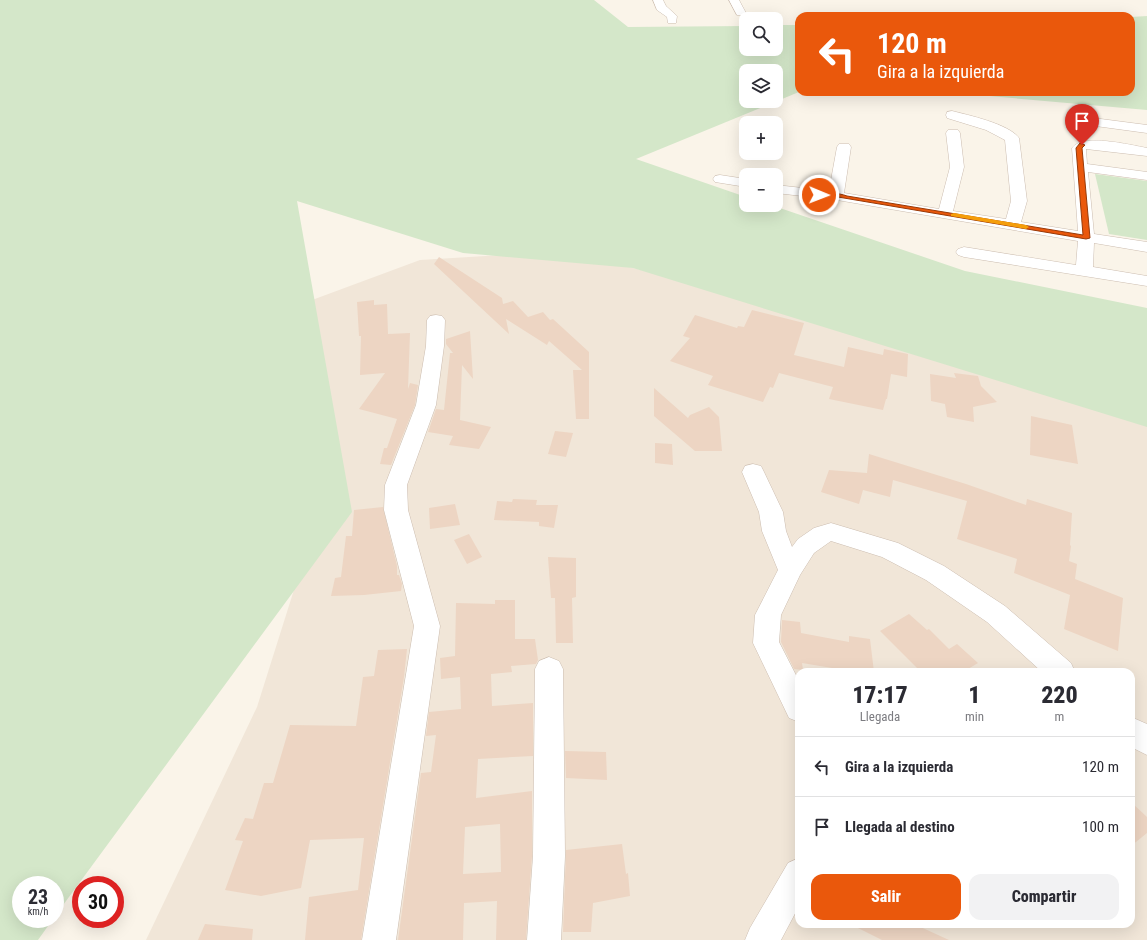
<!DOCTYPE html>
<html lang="es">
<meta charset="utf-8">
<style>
:root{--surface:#fff;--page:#f2f2f3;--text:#2b2b33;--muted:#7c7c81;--line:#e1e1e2;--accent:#ea580c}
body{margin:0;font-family:"Roboto Condensed",sans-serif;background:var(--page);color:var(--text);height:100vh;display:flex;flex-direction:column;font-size:15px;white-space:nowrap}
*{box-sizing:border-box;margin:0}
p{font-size:13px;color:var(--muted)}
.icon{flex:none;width:22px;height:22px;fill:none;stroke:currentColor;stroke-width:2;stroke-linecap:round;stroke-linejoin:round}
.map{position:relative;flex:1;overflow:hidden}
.details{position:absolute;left:795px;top:668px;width:340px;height:260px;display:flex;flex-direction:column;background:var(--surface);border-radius:12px;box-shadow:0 4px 16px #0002}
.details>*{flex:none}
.guide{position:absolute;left:795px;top:12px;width:340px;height:84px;border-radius:12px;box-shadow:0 4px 16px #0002;background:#ea580c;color:#fff;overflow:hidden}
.controls{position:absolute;left:739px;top:12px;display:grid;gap:8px}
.controls a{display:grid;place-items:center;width:44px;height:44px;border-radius:8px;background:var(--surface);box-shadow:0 4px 16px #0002;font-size:20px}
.speed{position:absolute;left:12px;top:876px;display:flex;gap:8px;font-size:20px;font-weight:700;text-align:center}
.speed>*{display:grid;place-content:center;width:52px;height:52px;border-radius:50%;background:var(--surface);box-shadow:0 4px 16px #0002;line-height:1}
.speed small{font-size:10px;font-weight:400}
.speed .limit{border:6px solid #d22;background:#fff;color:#111}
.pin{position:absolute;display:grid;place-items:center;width:34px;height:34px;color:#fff;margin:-41px -17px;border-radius:50% 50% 50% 0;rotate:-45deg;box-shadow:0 0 4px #0007}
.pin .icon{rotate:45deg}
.me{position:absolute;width:44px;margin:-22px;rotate:91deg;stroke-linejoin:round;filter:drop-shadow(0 0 3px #0008)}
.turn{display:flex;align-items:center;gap:14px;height:84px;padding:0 16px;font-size:18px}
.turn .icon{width:52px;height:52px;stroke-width:2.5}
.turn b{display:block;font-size:28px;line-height:34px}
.eta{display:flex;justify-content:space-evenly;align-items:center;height:68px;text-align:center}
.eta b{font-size:24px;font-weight:800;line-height:28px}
.primary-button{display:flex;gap:8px;margin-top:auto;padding:8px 16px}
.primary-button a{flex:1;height:46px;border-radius:12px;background:var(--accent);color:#fff;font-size:16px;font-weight:800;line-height:46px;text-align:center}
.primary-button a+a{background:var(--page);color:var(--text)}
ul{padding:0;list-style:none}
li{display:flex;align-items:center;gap:12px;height:60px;padding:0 16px;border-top:1px solid var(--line)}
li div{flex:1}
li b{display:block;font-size:15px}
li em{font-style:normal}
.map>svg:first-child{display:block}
.residential{fill:#f1e6d8;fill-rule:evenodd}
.green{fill:#d4e7c9;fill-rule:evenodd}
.building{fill:#edd5c3;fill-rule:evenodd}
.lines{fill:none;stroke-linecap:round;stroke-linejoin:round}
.minor-casing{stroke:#ccbdb0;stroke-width:1}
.minor{fill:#fff;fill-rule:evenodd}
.route{fill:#ea580c;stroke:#983908}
.slow{fill:#f59e0b}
</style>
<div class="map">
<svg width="1147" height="940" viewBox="0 0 1147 940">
<rect width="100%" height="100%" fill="#faf4e9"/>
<path class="residential" d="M 564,251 L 921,339 L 1147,416 L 1147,940 L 146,940 L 257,707 L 334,463 L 304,303 L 420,260 ZM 799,672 L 1131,672 L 1131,924 L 799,924 Z"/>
<g class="green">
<path d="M 0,0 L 594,0 L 628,27 L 746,26 L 746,49 L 776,49 L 776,25 L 799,25 L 799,92 L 636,159 L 746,197 L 746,205 L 771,205 L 965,271 L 1147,308 L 1147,427 L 633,268 L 463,253 L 297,201 L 352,512 L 55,916 L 55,885 L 21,885 L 21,919 L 53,919 L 38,940 L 0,940 ZM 746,71 L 776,71 L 776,101 L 746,101 Z"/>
<path d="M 1147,16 L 1147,110 L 944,92 L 1131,92 L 1131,17 Z"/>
<path d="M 1095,174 L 1147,181 L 1147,240 L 1109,234 Z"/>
</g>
<g class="building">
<path d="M 439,257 L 502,298 L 503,304 L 513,301 L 528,317 L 543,312 L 550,320 L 553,319 L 589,352 L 589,419 L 576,419 L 573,370 L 582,370 L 549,341 L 547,345 L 506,319 L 509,334 L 434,264 Z"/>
<path d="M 374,300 L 374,305 L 387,304 L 388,334 L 410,333 L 408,389 L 410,383 L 418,385 L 415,405 L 391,465 L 380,464 L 384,448 L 387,448 L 397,419 L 359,409 L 385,373 L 360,375 L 361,336 L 359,336 L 357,302 Z"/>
<path d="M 752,310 L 804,323 L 794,355 L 844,367 L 848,347 L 883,355 L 884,349 L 908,354 L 907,377 L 891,374 L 887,399 L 886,399 L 883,410 L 829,399 L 833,387 L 779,373 L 773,388 L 770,387 L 763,402 L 708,385 L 713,376 L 670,361 L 690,338 L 683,336 L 695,315 L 737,328 L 738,326 L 744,327 Z"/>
<path d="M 470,331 L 473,379 L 462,365 L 460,420 L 491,427 L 479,449 L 449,445 L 453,436 L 428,432 L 436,409 L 444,410 L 450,353 L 453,353 L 446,344 L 446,339 Z"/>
<path d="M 954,373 L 978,376 L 981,386 L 997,402 L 973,407 L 974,422 L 947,417 L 945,404 L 931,401 L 930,374 L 956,378 Z"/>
<path d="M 654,388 L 688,418 L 690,415 L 709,407 L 719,417 L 722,451 L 695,451 L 654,416 Z"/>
<path d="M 1031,416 L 1072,425 L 1078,464 L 1030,455 Z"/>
<path d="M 555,431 L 573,433 L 566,457 L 548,454 Z"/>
<path d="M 655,443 L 672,444 L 673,465 L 655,463 Z"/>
<path d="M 869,454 L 966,484 L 1026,505 L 1027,499 L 1072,513 L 1070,545 L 1071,546 L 1069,561 L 1077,564 L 1075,579 L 1123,598 L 1118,651 L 1064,629 L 1070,595 L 1014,573 L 1017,559 L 957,539 L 967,501 L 893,480 L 890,497 L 863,490 L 859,504 L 821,492 L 829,470 L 867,473 Z"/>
<path d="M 513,499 L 537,500 L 536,505 L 558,505 L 554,528 L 539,526 L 539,522 L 494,520 L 497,501 L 512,502 Z"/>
<path d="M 455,504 L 460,525 L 430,529 L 429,508 Z"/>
<path d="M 383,507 L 397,566 L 397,575 L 399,575 L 402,584 L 401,591 L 364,595 L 331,596 L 335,578 L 341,577 L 346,536 L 352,536 L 354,510 Z"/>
<path d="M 469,534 L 482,557 L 467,564 L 454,540 Z"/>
<path d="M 548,557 L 576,558 L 576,597 L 572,598 L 573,643 L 556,643 L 555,598 L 551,598 Z"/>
<path d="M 495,600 L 515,600 L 515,639 L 535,639 L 538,660 L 536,664 L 511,666 L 512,672 L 491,674 L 492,706 L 533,703 L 533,756 L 478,759 L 476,798 L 532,791 L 532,856 L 526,940 L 496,940 L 497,901 L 464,903 L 463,940 L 398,940 L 421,773 L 431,772 L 436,735 L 426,736 L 429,712 L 461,709 L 460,677 L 441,679 L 440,658 L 455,656 L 456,603 L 495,604 ZM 500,824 L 501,872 L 463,874 L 465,827 Z"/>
<path d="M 909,614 L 927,630 L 929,629 L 949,649 L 957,644 L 978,663 L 963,672 L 921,672 L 880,631 Z"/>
<path d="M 782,620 L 800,622 L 801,633 L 849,642 L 849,636 L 870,639 L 874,672 L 856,672 L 802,663 L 803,670 L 794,669 L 781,642 Z"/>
<path d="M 407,649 L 404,677 L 361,940 L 305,940 L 309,897 L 358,890 L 364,838 L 310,840 L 301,888 L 261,896 L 225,890 L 243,841 L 235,840 L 245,818 L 253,819 L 264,783 L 273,783 L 290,725 L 356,726 L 363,677 L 374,676 L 378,650 Z"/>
<path d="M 565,751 L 606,752 L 607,780 L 566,778 Z"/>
<path d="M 1131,802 L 1147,817 L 1147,833 L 1131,846 Z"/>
<path d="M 622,844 L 626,874 L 628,873 L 630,896 L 593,903 L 591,932 L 563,932 L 566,850 Z"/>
<path d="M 205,924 L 253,929 L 252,940 L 198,940 Z"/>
<path d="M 850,924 L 914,924 L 949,940 L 882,940 Z"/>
</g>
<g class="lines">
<g class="minor-casing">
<g id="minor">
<path d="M 653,0 L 663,0 L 666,6 L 677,16 L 676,23 L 668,23 L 667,17 L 657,10 Z"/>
<path d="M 729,0 L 739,0 L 746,13 L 745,15 L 737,15 Z"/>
<path d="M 952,111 C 968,115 1009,124 1019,138 L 1027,201 L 1021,222 L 1078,231 L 1072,148 C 1083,133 1130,145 1147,148 L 1147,156 L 1086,149 L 1087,164 L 1147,172 L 1147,180 L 1088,172 L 1094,234 L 1147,242 L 1147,252 L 1094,243 L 1093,267 L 1147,276 L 1147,286 L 964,257 L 958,255 L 956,252 L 958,249 L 964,247 L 1076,265 L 1078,241 L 837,200 L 776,193 L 776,185 L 829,191 L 837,147 L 839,144 L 849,144 L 851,147 L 844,193 L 939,209 L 950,167 L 946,133 L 948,130 L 958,130 L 960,133 L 964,167 L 953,211 L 1006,219 L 1011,201 L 1005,140 L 986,130 L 947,118 L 946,115 L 947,112 Z"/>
<path d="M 1093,118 L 1147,125 L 1147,133 L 1088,125 L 1086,122 L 1088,119 Z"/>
<path d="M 720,175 L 746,179 L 746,187 L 715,182 L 713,179 L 715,176 Z"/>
<path d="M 436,315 L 442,316 L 445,320 L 444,346 L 436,405 L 407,485 L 408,510 L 440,626 L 396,940 L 362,940 L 414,626 L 384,510 L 385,485 L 416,405 L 426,346 L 427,320 L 430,316 Z"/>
<path d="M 753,464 L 761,466 L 764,472 L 783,512 L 786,531 L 792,547 L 798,539 L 814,528 L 831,523 L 898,543 L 944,566 L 1005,606 L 1071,663 L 1075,672 L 1042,672 L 987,622 L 926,580 L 882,557 L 831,541 L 814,553 L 800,575 L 781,615 L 779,642 L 799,681 L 799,722 L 789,718 L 753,643 L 755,615 L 778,570 L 762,531 L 759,512 L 742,472 L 745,466 Z"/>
<path d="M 549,657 L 559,661 L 563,669 L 565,856 L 561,940 L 527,940 L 533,856 L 535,669 L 539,661 Z"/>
<path d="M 1131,717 L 1147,724 L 1147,755 L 1131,747 Z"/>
<path d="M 799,858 L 799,906 L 781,940 L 745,940 L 750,928 L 788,863 Z"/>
</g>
</g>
<use href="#minor" class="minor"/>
</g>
<path class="route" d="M 1080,143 L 1085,145 L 1082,148 L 1090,238 L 1086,239 L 838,197 L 819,197 L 816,195 C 823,191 839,193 847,196 L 1083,235 L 1076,148 Z"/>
<path class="slow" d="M 954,213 L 1026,225 L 1029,227 L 1026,229 L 951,216 L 951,214 Z"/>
</svg>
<div class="controls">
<a><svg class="icon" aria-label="search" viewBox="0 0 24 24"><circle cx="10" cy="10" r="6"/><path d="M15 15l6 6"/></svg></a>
<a><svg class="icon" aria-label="layers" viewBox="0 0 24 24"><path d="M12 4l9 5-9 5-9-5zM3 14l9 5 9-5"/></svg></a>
<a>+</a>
<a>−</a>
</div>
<div class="speed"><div>23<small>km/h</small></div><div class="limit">30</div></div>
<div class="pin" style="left:1082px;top:145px;background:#d93025"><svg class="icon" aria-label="arrive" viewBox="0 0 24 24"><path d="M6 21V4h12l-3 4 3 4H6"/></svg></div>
<svg class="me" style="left:819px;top:195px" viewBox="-20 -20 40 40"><circle r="17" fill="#ea580c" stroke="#fff" stroke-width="3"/><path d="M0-11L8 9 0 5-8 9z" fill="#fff"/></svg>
<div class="guide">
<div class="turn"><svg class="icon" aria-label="left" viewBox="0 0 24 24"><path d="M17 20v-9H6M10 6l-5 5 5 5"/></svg><div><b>120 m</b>Gira a la izquierda</div></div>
</div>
<section class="details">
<div class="eta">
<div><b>17:17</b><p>Llegada</p></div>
<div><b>1</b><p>min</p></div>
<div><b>220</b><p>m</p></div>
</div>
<ul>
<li><svg class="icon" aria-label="left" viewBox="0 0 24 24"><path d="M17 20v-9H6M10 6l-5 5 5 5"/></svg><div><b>Gira a la izquierda</b></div><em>120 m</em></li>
<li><svg class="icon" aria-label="arrive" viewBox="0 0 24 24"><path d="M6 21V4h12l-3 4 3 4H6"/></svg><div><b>Llegada al destino</b></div><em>100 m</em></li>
</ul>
<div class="primary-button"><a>Salir</a><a>Compartir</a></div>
</section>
</div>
